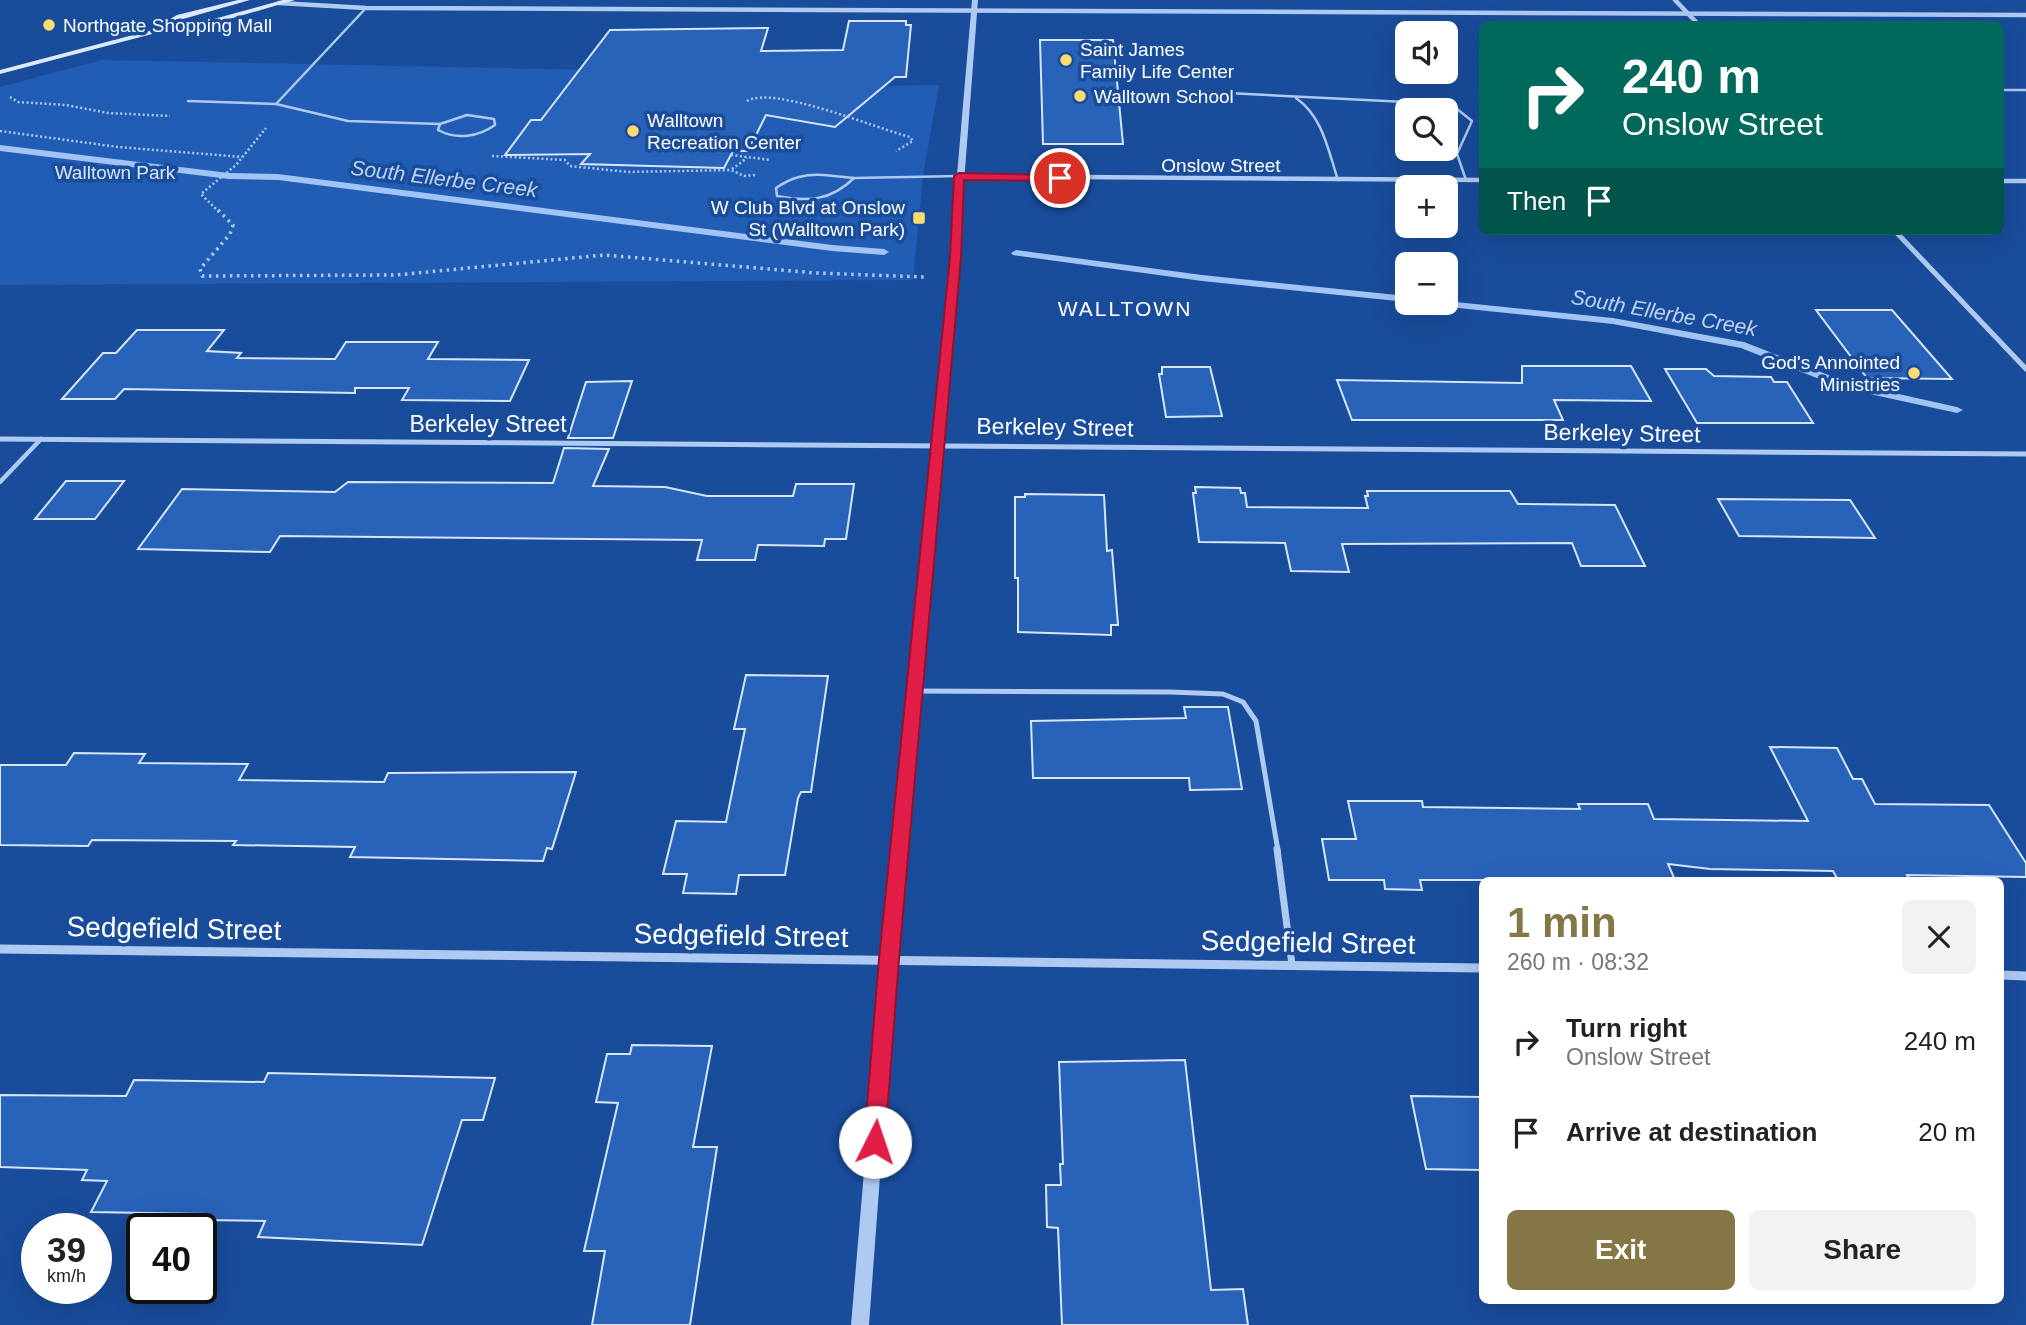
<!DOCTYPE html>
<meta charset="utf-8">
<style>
:root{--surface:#fff;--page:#f2f2f2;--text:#222;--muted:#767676;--accent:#857645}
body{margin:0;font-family:Arial,sans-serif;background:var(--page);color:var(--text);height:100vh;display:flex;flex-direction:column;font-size:26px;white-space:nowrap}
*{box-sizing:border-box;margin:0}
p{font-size:23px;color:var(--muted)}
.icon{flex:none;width:38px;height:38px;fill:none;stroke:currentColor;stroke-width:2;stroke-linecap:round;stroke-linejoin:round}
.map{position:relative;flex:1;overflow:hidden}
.side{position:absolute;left:1479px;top:877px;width:525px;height:427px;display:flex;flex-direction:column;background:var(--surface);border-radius:10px;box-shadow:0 7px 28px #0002}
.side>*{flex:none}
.hud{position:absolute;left:1479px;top:21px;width:525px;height:214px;border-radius:10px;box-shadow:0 7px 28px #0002;background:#00695c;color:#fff;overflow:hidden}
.buttons{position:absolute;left:1395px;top:21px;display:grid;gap:14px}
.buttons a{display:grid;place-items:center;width:63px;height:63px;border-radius:10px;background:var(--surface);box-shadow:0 7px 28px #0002;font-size:35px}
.speed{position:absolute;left:21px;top:1213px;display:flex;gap:14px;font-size:35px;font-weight:700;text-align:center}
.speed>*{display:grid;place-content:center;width:91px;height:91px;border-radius:50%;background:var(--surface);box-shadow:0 7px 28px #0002;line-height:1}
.speed small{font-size:18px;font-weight:400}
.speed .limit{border:4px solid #111;border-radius:10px;background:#fff;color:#111}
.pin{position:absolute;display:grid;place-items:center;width:60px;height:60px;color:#fff;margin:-30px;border:4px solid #fff;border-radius:50%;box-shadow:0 2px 7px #0007}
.me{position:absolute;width:77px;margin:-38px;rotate:4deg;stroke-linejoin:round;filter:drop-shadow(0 0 5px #0008)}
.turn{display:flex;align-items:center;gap:24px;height:147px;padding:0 28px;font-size:32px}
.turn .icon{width:91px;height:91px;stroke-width:2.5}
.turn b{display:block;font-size:49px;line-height:60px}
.then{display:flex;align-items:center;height:66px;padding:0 28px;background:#0003;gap:14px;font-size:26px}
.round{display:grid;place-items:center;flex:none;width:74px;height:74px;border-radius:10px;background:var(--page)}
.summary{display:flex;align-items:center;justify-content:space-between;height:119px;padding:0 28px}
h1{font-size:42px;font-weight:800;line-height:52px;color:var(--accent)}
.cta{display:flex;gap:14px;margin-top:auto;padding:14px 28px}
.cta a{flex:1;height:80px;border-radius:10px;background:var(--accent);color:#fff;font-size:28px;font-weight:800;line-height:80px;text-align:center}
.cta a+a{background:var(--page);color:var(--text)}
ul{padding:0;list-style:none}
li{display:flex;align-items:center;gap:21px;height:91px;padding:0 28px}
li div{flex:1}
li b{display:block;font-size:26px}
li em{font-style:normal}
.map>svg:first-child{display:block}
.green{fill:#215db4}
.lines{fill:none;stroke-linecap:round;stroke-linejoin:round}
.stream{fill:#a2c4f4;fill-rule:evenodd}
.building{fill:#2862b9;stroke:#d6e6fc;stroke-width:2}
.path-far1{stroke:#afcaf1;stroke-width:2.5;stroke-dasharray:2 2.5;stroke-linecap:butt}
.path{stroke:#afcaf1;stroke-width:3.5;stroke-dasharray:2.5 4.5;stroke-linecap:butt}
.service-far3{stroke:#afcaf1;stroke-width:2.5}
.service-far2{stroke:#afcaf1;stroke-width:4.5}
.service-far1{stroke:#afcaf1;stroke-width:5}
.service{stroke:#afcaf1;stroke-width:7}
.minor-far2{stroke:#afcaf1;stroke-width:4.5}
.minor-far1{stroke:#afcaf1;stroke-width:5}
.minor{stroke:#afcaf1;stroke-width:9}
.tertiary{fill:#afcaf1;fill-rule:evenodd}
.secondary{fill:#dde9fc;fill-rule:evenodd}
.route{fill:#e11d48;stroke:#92132f;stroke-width:2}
.poi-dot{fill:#ffdc6f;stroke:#194c9b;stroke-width:2.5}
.labels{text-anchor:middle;stroke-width:7;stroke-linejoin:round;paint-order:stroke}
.far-poi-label{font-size:19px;fill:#fff;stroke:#194c9b;text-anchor:start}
.far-street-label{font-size:19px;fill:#fff;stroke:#194c9b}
.far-park-label{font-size:19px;fill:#d6e6fc;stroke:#194c9b}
.far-water-label{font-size:21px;font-style:italic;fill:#bcd4f8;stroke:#194c9b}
.far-neighbourhood-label{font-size:21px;letter-spacing:2px;fill:#fff;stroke:#194c9b}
.street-label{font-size:23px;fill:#fff;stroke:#194c9b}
.near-street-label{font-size:28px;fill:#fff;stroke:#194c9b}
</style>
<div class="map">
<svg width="2026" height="1325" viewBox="0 0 2026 1325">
<rect width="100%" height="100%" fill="#194c9b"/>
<path class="green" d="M 101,60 L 647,71 L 646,91 L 939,85 L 923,176 L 913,280 L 0,285 L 0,87 Z"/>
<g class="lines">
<g class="stream">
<path d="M 0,145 L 229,173 L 278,174 L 832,245 L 884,249 L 889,252 L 884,255 L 832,251 L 278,180 L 229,179 L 0,151 Z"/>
<path d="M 1016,250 L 1202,275 L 1407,296 L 1407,302 L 1202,281 L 1013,255 L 1011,253 Z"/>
<path d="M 1446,301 L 1613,318 L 1744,342 L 1849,383 L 1957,407 L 1963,410 L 1957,413 L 1842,388 L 1741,348 L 1613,324 L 1439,306 L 1434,303 L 1446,303 Z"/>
</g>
</g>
<g class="building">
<path d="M 849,21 L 906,21 L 906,25 L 911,25 L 906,77 L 895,77 L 835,127 L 766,115 L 748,151 L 733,151 L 724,168 L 581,164 L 590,154 L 505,155 L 531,120 L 541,120 L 610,30 L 768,28 L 761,51 L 843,50 Z"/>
<path d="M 1040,40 L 1113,40 L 1123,144 L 1043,144 Z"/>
<path d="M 1816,310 L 1892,310 L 1952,379 L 1867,378 Z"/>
<path d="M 137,330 L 224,330 L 207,351 L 241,353 L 237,358 L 335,359 L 346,342 L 438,342 L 428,359 L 529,360 L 510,401 L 402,400 L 409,388 L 355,388 L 355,393 L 124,389 L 115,399 L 62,399 L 103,353 L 116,353 Z"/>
<path d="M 1522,366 L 1631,366 L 1651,401 L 1554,400 L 1563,420 L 1352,420 L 1337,380 L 1522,383 Z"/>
<path d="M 1162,367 L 1210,367 L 1222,416 L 1166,417 L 1159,374 L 1162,374 Z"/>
<path d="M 1665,369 L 1706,369 L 1714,376 L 1771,377 L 1774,382 L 1787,382 L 1813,423 L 1697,423 Z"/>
<path d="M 632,381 L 613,438 L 568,438 L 586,382 Z"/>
<path d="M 564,448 L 609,449 L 593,486 L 665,487 L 707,496 L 793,496 L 796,484 L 854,484 L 846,539 L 825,539 L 824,546 L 758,545 L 755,560 L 697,560 L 702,540 L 280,536 L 270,552 L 138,549 L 182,489 L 335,492 L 348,482 L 553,483 Z"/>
<path d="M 66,481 L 124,481 L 95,519 L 35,519 Z"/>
<path d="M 1195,487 L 1240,488 L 1241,493 L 1245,493 L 1247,507 L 1368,508 L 1365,496 L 1368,496 L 1367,491 L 1510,491 L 1518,504 L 1615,505 L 1645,566 L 1581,566 L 1572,543 L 1342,544 L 1349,572 L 1291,571 L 1285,543 L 1199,542 L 1193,493 L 1196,493 Z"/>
<path d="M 1025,494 L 1104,495 L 1107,551 L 1112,550 L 1118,625 L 1111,625 L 1111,635 L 1018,632 L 1018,578 L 1015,578 L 1015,497 L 1025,497 Z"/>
<path d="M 1718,499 L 1850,500 L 1875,538 L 1739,536 Z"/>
<path d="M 746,675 L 828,676 L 811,792 L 801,792 L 798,798 L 785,875 L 739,875 L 736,894 L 683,893 L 687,874 L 663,874 L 676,821 L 726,822 L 745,729 L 734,729 Z"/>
<path d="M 1184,707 L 1228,707 L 1242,789 L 1190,790 L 1189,778 L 1033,778 L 1031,721 L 1186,718 Z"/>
<path d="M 1770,747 L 1837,748 L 1853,779 L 1862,779 L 1875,804 L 1989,805 L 2026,863 L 2026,877 L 1907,875 L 1910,880 L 1838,880 L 1833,871 L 1710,869 L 1668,864 L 1675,880 L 1420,880 L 1422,890 L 1385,889 L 1384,880 L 1329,880 L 1322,839 L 1356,839 L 1348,801 L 1422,801 L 1423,807 L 1580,809 L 1578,804 L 1648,804 L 1654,819 L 1808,821 Z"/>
<path d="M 74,753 L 145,754 L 139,763 L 248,764 L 239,780 L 384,782 L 388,773 L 576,772 L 552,849 L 547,848 L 543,861 L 350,857 L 355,847 L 233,845 L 236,841 L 92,840 L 88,846 L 0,845 L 0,765 L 66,765 Z"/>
<path d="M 632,1045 L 712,1046 L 693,1147 L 717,1147 L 690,1325 L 592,1325 L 605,1251 L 584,1251 L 618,1103 L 596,1102 L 607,1054 L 630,1054 Z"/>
<path d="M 1185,1060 L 1211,1290 L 1243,1289 L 1248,1325 L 1062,1325 L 1058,1228 L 1047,1227 L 1046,1185 L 1061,1185 L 1060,1164 L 1063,1164 L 1059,1062 Z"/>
<path d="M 268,1073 L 495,1078 L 483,1120 L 462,1120 L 422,1245 L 258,1237 L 265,1221 L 204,1220 L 206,1214 L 91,1212 L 107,1181 L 82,1180 L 87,1170 L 0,1167 L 0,1095 L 126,1096 L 134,1080 L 264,1082 Z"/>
<path d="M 1411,1096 L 1482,1097 L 1482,1170 L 1426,1169 Z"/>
</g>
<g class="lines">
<g class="path-far1">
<path d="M 10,97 L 18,102 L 66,105 L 108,113 L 170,116"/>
<path d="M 747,101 C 773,85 878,129 910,137 L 913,141 L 896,151"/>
<path d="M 0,131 L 118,147 L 242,157"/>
<path d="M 731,155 L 771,160"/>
<path d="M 492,156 L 565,160 L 570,166 L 628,172 L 731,170 L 744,176 L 755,175"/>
<path d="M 732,169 L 747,158"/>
<path d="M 219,212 L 201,194 L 236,165 L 266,128"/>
</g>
<path class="path" d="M 218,210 L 233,225 L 230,234 L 200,269 L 202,276 L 396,275 L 604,255 L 816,273 L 925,277"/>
<g class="service-far3">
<path d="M 2000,90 L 2026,90"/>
<path d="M 1188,91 L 1426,103 L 1457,109 L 1472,121 L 1457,154 L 1466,180"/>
<path d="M 1296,98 C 1323,117 1328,150 1338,180"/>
<path d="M 188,101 L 276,104 L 348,121 L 440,124"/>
<path d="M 276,104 L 366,8"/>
<path d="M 467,115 L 494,119 L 495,125 C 478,137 457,140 438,130 L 440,124 Z"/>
<path d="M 824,175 L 854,178 C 831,201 807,202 777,196 L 776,188 C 792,177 805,174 824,175 Z"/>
<path d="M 854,178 L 959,176"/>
</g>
<path class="service-far2" d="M 0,482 L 41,439"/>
<path class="service-far1" d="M 915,691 L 1170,692 L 1223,694 L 1243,702 L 1256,721 L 1278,851"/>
<path class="service" d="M 1277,849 L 1292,965"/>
<g class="minor-far2">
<path d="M 1675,0 L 1698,24"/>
<path d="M 279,3 L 366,8 L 2026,15"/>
<path d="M 959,176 L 1482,180"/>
<path d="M 2000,181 L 2026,181"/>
</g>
<g class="minor-far1">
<path d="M 1895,231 L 2026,369"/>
<path d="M 0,439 L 2026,454"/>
</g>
<g class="minor">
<path d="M 0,949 L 1482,968"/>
<path d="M 2000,975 L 2026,976"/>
</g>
<path class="tertiary" d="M 972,0 L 978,0 L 944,444 L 896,959 L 869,1325 L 851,1325 L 882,959 L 934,444 Z"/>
<g class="secondary">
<path d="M 238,0 L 250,0 L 183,19 L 165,28 L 158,26 L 177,15 Z"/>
<path d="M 283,0 L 295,0 L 202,27 L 152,34 L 0,74 L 0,70 L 152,30 L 199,23 Z"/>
</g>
</g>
<path class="route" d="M 959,173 L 1060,175 L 1065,178 L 1060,181 L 964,180 L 961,257 L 899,959 L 885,1142 L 882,1149 L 875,1152 L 867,1149 L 864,1142 L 879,959 L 950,257 L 954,176 Z"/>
<g class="poi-dot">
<circle cx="49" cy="25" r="7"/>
<circle cx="1066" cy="60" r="7"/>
<circle cx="1080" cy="96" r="7"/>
<circle cx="633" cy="131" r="7"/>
<rect x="912" y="211" width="14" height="14" rx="3.5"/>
<circle cx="1914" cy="373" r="7"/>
</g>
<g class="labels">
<g class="far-poi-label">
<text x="63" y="32">Northgate Shopping Mall</text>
<text x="1080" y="56">Saint James<tspan x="1080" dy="22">Family Life Center</tspan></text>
<text x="1094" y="103">Walltown School</text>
<text x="647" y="127">Walltown<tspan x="647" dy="22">Recreation Center</tspan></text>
<text x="905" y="214" text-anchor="end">W Club Blvd at Onslow<tspan x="905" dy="22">St (Walltown Park)</tspan></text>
<text x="1900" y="369" text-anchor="end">God's Annointed<tspan x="1900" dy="22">Ministries</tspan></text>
</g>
<g class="far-street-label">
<text x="1221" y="172">Onslow Street</text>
</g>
<g class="far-park-label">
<text x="115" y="179">Walltown Park</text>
</g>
<g class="far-water-label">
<text transform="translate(444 179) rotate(7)" y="7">South Ellerbe Creek</text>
<text transform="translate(1664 313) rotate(10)" y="7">South Ellerbe Creek</text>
</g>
<g class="far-neighbourhood-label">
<text x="1125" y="316">WALLTOWN</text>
</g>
<g class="street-label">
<text x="488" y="432">Berkeley Street</text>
<text transform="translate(1055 427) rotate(1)" y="8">Berkeley Street</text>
<text transform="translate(1622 433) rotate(1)" y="8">Berkeley Street</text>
</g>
<g class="near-street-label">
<text transform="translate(174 928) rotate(1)" y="10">Sedgefield Street</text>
<text transform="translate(741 935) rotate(1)" y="10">Sedgefield Street</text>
<text transform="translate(1308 942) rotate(1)" y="10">Sedgefield Street</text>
</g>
</g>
</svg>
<div class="buttons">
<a><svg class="icon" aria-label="sound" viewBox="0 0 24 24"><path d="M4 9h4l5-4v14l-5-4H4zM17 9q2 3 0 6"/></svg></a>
<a><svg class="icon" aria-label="search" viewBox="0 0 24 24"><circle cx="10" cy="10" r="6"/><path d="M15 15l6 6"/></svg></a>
<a>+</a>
<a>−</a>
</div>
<div class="speed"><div>39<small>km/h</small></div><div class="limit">40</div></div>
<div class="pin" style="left:1060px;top:178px;background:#d93025"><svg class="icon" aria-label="arrive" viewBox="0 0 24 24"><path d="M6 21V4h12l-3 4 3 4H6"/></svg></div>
<svg class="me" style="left:875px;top:1142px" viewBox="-20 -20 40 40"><circle r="19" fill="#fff"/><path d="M0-13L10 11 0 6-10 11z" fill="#e11d48"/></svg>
<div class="hud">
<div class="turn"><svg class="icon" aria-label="right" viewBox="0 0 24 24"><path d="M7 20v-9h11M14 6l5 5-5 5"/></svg><div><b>240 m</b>Onslow Street</div></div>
<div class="then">Then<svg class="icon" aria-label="arrive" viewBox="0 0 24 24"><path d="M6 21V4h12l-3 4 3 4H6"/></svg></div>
</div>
<section class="side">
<div class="summary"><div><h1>1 min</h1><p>260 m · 08:32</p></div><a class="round"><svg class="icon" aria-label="close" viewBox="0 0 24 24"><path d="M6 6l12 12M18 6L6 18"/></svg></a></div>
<ul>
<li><svg class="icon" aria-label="right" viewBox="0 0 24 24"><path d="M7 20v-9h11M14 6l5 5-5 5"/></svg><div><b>Turn right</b><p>Onslow Street</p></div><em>240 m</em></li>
<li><svg class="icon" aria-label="arrive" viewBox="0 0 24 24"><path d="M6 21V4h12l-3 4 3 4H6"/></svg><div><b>Arrive at destination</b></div><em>20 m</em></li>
</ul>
<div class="cta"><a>Exit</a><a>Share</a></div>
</section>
</div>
